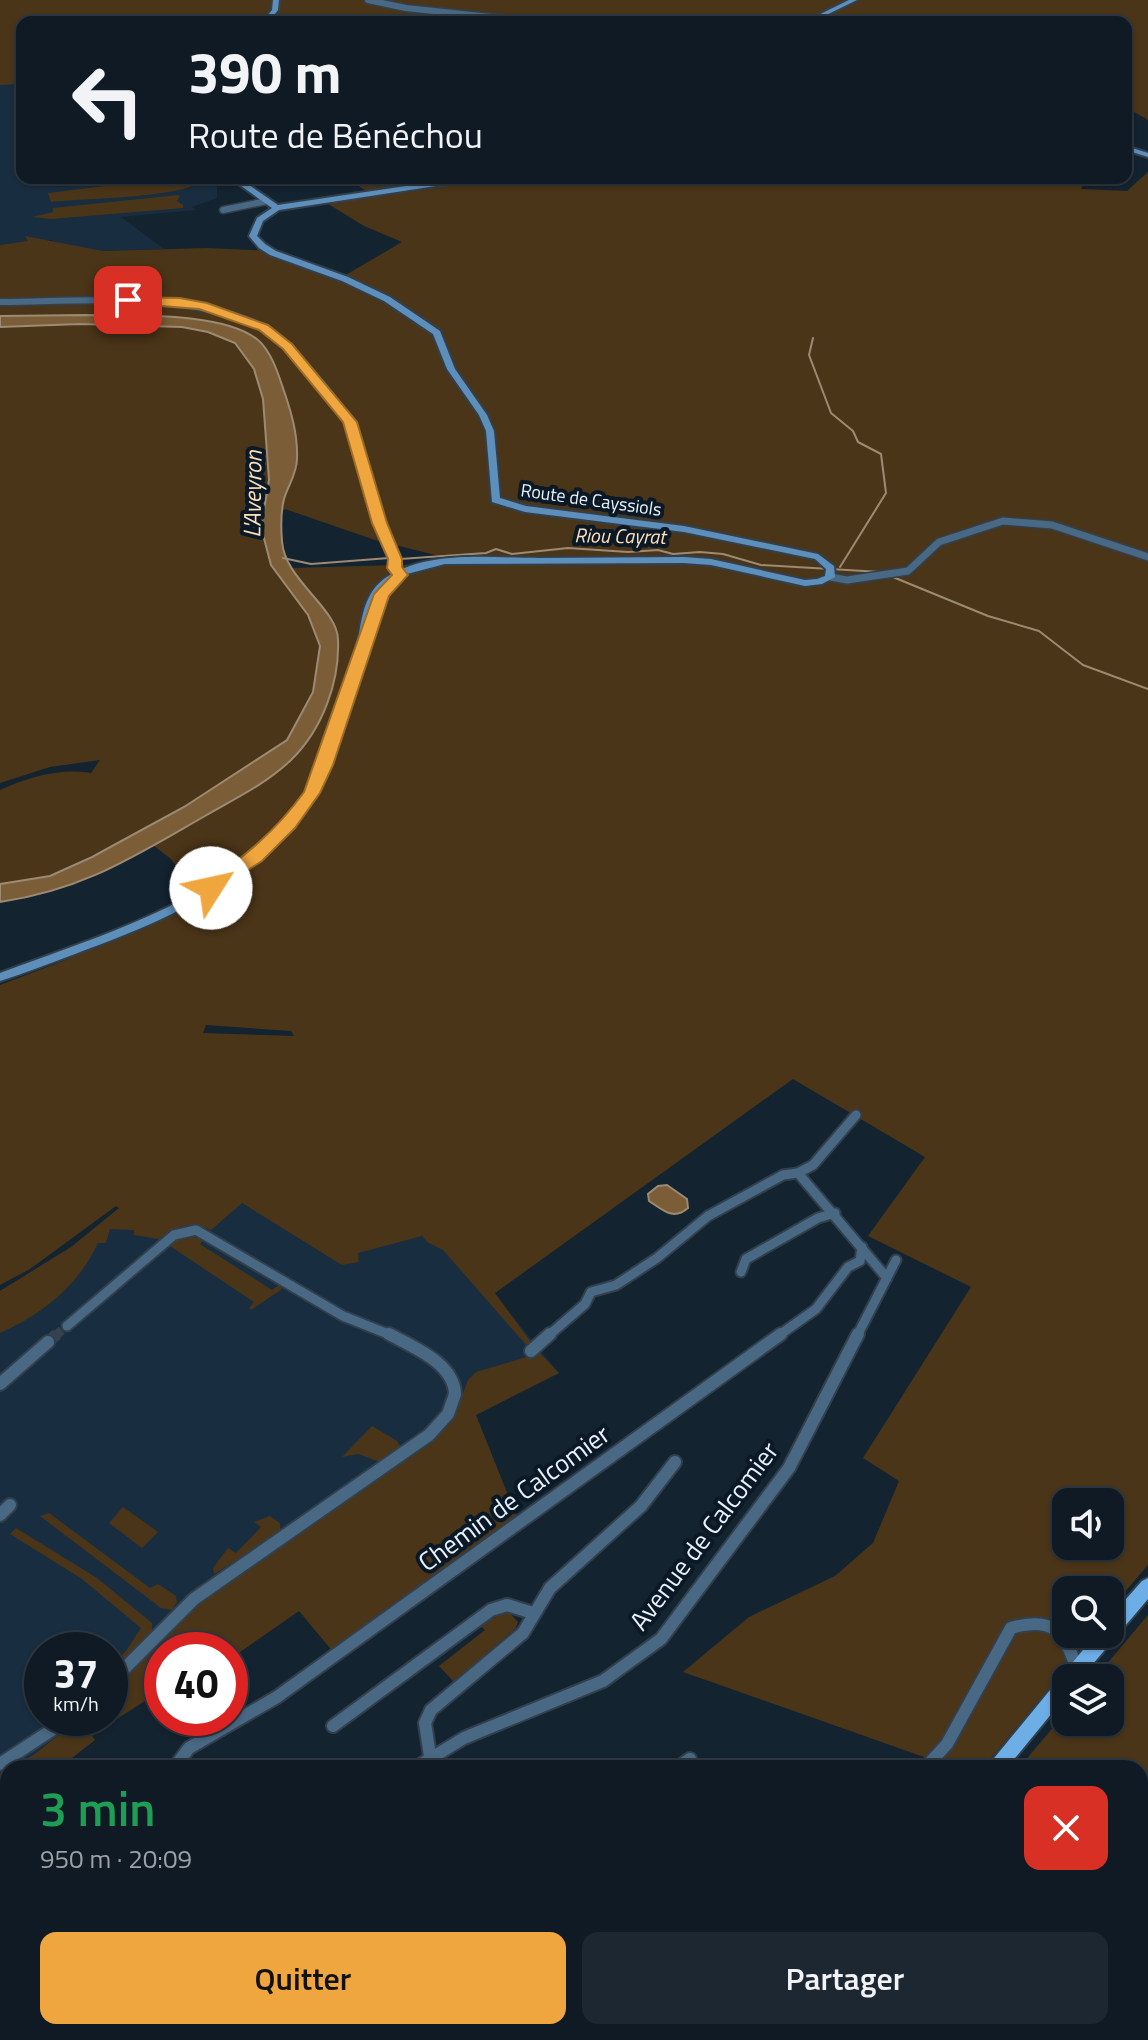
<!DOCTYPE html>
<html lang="fr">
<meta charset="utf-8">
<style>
:root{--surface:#0f1a24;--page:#1d2731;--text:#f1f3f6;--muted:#9ba1a6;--line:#2f3841;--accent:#f0a63e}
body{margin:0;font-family:"Titillium Web",sans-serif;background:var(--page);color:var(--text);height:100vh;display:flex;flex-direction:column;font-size:30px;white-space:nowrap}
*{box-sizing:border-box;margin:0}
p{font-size:26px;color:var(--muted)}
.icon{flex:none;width:44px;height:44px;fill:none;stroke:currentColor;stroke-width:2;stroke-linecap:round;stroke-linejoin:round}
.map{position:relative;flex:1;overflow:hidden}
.sheet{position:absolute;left:0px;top:1760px;width:1148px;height:280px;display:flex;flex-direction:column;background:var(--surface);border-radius:24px 24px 0 0;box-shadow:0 2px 6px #0004,0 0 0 2px var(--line)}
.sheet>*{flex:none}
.hud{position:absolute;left:16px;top:16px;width:1116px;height:168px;border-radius:16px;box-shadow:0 2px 6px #0004,0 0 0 2px var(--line);background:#0f1a24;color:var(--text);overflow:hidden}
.fabs{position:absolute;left:1052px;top:1488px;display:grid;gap:16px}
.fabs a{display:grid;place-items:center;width:72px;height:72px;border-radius:16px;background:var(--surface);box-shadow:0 2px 6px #0004,0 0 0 2px var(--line);font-size:40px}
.speed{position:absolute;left:24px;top:1632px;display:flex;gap:16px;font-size:40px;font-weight:700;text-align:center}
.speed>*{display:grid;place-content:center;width:104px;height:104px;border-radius:50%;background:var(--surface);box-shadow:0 2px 6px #0004,0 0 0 2px var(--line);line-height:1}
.speed small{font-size:20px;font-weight:400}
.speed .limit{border:12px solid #d22;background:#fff;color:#111}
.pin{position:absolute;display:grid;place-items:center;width:68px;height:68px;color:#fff;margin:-34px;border-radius:16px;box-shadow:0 4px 12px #0006}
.me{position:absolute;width:88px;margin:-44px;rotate:55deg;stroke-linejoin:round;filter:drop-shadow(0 0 6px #0008)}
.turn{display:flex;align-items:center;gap:28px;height:168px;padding:0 40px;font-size:36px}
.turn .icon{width:104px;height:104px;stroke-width:2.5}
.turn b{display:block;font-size:56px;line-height:68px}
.round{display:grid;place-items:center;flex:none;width:84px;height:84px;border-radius:16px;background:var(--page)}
.headline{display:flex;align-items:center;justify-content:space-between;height:136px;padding:0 40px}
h1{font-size:48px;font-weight:600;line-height:60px;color:#1e9e55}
.button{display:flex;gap:16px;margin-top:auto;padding:16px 40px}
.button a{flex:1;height:92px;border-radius:16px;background:var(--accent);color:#111;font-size:32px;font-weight:600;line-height:92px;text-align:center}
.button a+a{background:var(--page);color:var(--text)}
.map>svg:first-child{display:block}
.built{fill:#182d3f;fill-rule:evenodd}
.green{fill:#4b3518;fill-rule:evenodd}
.water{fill:#7b5e38;stroke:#9c8a73;stroke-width:2}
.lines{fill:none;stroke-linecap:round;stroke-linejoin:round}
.stream{stroke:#9c8a73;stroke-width:2}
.street-tunnel-far1{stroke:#34424f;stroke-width:9;stroke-dasharray:9 5;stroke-linecap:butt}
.street-tunnel{stroke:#34424f;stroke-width:12;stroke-dasharray:12 6;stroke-linecap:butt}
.street-far3-casing{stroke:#32404d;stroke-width:9}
.street-far2-casing{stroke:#32404d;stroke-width:10}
.street-far1-casing{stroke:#32404d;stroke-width:13}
.street-casing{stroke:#32404d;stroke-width:16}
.secondary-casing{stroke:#32404d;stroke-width:4}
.primary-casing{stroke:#32404d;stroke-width:4}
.street-far3{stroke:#496883;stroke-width:6}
.street-far2{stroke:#496883;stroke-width:7}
.street-far1{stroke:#496883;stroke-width:9}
.street{stroke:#496883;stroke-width:12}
.secondary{fill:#5e8fbb;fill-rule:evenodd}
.primary{fill:#6daee7;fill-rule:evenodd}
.route{fill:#f0a63e;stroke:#9c6c28;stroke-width:2}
.labels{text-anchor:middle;stroke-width:8;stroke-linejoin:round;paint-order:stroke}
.far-street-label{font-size:18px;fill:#e8f2fc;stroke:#0b1926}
.far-water-label{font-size:20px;font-style:italic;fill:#fddfbb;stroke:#0b1926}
.water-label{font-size:24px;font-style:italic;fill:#fddfbb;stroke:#0b1926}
.near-street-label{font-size:26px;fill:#e8f2fc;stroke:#0b1926}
</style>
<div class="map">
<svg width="1148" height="2040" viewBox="0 0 1148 2040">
<rect width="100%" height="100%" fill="#142330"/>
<g class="built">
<path d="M 0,67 L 22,83 L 22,178 L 217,178 L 217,198 L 192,207 L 196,210 L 121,217 L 164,249 L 103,251 L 55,244 L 52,240 L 0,245 Z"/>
<path d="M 358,1127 L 559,1373 L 476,1415 L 251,1643 L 230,1659 L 230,1650 L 162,1650 L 162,1690 L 92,1736 L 95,1740 L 59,1768 L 8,1768 L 8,1806 L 0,1813 L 0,1291 L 71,1247 L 120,1208 ZM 42,1650 L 110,1650 L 110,1718 L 42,1718 Z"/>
<path d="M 676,2032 L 759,2032 L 753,2040 L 662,2040 Z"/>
</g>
<g class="green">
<path d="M 0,0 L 1148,0 L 1148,120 L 1126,107 L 1126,22 L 22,22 L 22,84 L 0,85 Z"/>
<path d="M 1148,172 L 1148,1565 L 1110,1609 L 1110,1590 L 1066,1590 L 1066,1634 L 1089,1634 L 1066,1661 L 1065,1669 L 983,1768 L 937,1768 L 941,1763 L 683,1672 L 749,1617 L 835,1576 L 873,1543 L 899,1481 L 863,1458 L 971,1287 L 868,1236 L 925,1157 L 793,1079 L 495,1293 L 533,1345 L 528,1347 L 443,1250 L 427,1242 L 422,1236 L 358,1253 L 359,1262 L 342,1265 L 242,1203 L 211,1230 C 191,1221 176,1225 159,1239 L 134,1235 L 134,1230 L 110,1229 L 106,1243 L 98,1243 C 78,1286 43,1314 0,1333 L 0,1291 L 71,1247 L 119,1208 L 116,1206 L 30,1269 L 0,1285 L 0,985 L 68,959 L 200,901 L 171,859 L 137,833 L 50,876 L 0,884 L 0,790 C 30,777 59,768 91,773 L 100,760 L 50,767 L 0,783 L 0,245 L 28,241 L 25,236 L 103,251 L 207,248 L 275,251 L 344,276 L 402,242 L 364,226 L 325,202 L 373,195 L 346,178 L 1086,178 L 1081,189 L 1127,191 ZM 285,509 L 375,540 L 468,563 L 291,568 L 287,584 L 261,527 ZM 206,1025 L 291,1031 L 294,1036 L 203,1033 ZM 1066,1502 L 1110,1502 L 1110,1546 L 1066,1546 Z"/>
<path d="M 168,178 L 204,179 C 184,199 81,198 51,202 L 48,193 Z"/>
<path d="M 178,195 L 180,196 L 177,201 L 183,205 L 183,208 L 51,219 L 32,217 L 53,212 L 53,208 Z"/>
<path d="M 193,1237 L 204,1240 L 200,1244 L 272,1290 L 279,1285 L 282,1289 L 251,1310 L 249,1308 L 254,1302 L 170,1246 L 177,1240 Z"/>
<path d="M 540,1353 L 559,1373 L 476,1415 L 518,1520 L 334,1653 L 299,1611 L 230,1659 L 230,1650 L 162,1650 L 162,1690 L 118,1718 L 112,1711 L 112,1690 L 204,1598 L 430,1443 L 453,1420 L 468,1380 L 476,1372 Z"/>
<path d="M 372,1426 L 397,1441 L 402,1449 L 383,1463 L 358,1454 L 342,1457 Z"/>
<path d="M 123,1507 L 158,1532 L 142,1548 L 109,1523 Z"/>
<path d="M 49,1513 L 150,1588 L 158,1584 L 176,1596 L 177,1602 L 172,1610 L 161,1608 L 40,1516 Z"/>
<path d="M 270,1516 L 280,1523 L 280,1533 L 214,1574 L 213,1568 L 228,1548 L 236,1553 L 261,1527 L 254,1522 Z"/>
<path d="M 16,1528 L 97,1578 L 152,1623 L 152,1632 L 110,1675 L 110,1666 L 126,1651 L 141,1628 L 82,1579 L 10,1534 Z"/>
<path d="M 508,1611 L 518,1622 L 516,1628 L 454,1682 L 439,1666 L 485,1630 L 480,1625 Z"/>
<path d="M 1148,1615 L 1148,1901 L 1140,1903 L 1140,1768 L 1019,1768 L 1066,1712 L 1066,1722 L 1110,1722 L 1110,1678 L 1095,1678 Z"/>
<path d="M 80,1718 L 106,1718 L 110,1723 L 92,1736 L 95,1740 L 59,1768 L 10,1768 L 35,1754 Z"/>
<path d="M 425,2032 L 526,2032 L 511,2040 L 412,2040 Z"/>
</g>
<g class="water">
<path d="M 86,315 C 131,316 223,311 258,340 C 271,351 278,373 283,388 C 291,411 298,434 297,459 C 297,473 288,486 284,499 C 281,511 281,529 282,541 C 284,579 337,608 338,639 C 340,682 322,730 291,760 C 266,784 234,799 205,816 C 133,857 83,890 0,902 L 0,884 L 50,876 L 92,857 L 184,807 L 287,740 L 313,692 L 320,646 L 308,615 L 271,565 L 261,527 L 269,480 L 263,399 L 254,369 L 235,343 L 208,332 L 182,327 L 80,324 L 0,327 L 0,316 Z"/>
<path d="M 667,1185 L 687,1199 L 688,1208 C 673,1221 663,1210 649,1201 L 648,1194 L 658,1186 Z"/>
</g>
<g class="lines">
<g class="stream">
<path d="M 813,338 L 809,355 L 831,413 L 853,431 L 858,442 L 881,454 L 886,493 L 840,567"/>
<path d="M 283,558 L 311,564 L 389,558"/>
<path d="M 400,559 L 486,553 L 496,549 L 512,554 L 568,548 L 628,552 L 658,550 L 673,554 L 700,552 L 723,554 L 761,565 L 881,572"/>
<path d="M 888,575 L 988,616 L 1039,631 L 1083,665 L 1148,689"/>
</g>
<path class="street-tunnel-far1" d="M 55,1336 L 67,1326"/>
<path class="street-tunnel" d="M 48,1342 L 57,1334"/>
<g class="street-far3-casing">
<g id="street-far3">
<path d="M 368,0 L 406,8 L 537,22"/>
<path d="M 223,210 L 267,201"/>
<path d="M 0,302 C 75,302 231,287 285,345"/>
</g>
</g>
<g class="street-far2-casing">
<g id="street-far2">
<path d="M 283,343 L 324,387 L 350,422 L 380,523 L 395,559 L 394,568 L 401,575"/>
<path d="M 830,577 L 847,580 L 908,571 L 939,542 L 1003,521 L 1052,525 L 1148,557"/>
</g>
</g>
<g class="street-far1-casing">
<g id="street-far1">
<path d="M 798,1173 L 887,1278"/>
<path d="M 741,1272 L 746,1259 L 818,1218 L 835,1213"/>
<path d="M 67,1326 L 174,1235 L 196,1230 L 343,1316 L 393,1336"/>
<path d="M 548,1336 L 585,1304 L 591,1292 L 616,1285 L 657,1258 L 708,1216 L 783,1175 L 798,1173 L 813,1165 L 856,1115"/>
<path d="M 778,1336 L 816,1309 L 848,1267 L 860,1261 L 862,1247"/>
<path d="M 857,1336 L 896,1260"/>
</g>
</g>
<g class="street-casing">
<g id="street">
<path d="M 531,1351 L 550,1334"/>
<path d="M 0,1384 L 48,1342"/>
<path d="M 0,1515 L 10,1505"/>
<path d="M 110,1683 L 194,1599 L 429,1435 L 448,1414 L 455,1394 C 454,1363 413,1347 389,1334"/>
<path d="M 333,1726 L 491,1610 L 507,1605 L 533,1613"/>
<path d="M 430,1756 L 425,1723 L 431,1710 L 523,1633 L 550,1588 L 641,1506 L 675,1462"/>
<path d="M 0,1764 L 70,1718"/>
<path d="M 174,1768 L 189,1748 L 277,1697 L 781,1334"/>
<path d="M 415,1768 L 464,1738 L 603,1681 L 661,1639 L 789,1468 L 858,1334"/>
<path d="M 677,1768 L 690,1759"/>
<path d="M 925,1768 L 947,1744 L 1011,1628 C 1053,1616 1065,1631 1077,1670"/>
<path d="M 1140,1950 L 1148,1946"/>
<path d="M 0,1964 L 8,1960"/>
<path d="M 1030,2032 L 1031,2040"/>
<path d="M 90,2040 L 94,2032"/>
<path d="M 238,2040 L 245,2032"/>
</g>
</g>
<g class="secondary-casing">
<g id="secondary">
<path d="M 273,0 L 279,0 L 278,10 L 269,22 L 262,22 L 272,10 Z"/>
<path d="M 849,0 L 857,0 L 812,22 L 804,22 Z"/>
<path d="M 1126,146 L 1148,153 L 1148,157 L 1126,150 Z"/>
<path d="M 230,178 L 239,178 L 278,205 L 460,178 L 479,178 L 475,180 L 279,210 L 263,221 L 257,236 L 265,244 L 276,251 L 348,277 L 390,297 L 440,331 L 455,369 L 487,415 L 494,431 L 500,498 L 526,506 L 684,526 L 818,554 L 834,566 L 835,577 L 822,584 L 805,586 L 711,565 L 684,563 L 445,564 L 407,574 L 391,582 L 395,585 L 387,595 C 376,626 365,656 355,687 C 345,720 338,755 322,786 C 272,877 167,920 75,954 C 50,963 25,973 0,981 L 0,973 C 110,932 241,896 307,792 C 325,765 332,731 341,701 C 345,687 350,674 354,661 C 362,631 358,593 390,575 C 433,550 491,558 539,558 C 587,558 636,557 684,557 L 711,559 L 805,580 L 817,579 L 825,576 L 826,569 L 815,559 L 684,532 L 525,512 L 492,502 L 486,431 L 479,415 L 447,369 L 433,334 L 384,301 L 342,281 L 270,255 L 259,248 L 249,236 L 257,218 L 272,208 Z"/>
<path d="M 559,2032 L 586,2032 L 583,2038 L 580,2040 L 553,2040 L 556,2034 Z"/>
</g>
</g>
<g class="primary-casing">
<g id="primary">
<path d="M 1148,1578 L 1148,1599 L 1081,1678 L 1066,1678 L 1066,1696 L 1007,1768 L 986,1768 L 1096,1634 L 1110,1634 L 1110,1617 L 1142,1581 Z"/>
<path d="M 1148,1902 L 1148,1931 L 1140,1934 L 1140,1903 Z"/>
<path d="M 765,2032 L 808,2032 L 804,2040 L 761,2040 Z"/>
</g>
</g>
<use href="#street-far3" class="street-far3"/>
<use href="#street-far2" class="street-far2"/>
<use href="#street-far1" class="street-far1"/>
<use href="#street" class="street"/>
<use href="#secondary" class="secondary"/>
<use href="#primary" class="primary"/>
</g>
<path class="route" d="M 128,297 L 180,298 L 207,303 L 268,325 L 292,344 L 357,422 L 387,523 L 402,559 L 402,567 L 408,575 L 389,596 L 333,765 L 320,793 L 295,828 L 262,861 L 211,894 L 205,892 L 203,888 L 205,884 C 244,857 276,831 304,792 L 374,594 L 392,575 L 387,568 L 388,559 L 372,523 L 343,422 L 283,349 L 259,330 L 199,309 L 123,303 L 122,300 Z"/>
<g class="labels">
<g class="far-street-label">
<text transform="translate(591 500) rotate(8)" y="6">Route de Cayssiols</text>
</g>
<g class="far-water-label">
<text transform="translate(620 536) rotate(1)" y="7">Riou Cayrat</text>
</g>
<g class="water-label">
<text transform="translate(253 494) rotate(-89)" y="8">L'Aveyron</text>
</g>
<g class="near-street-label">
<text transform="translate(514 1498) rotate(-36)" y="9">Chemin de Calcomier</text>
<text transform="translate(704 1536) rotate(-53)" y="9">Avenue de Calcomier</text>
</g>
</g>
</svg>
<div class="fabs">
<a><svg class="icon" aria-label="sound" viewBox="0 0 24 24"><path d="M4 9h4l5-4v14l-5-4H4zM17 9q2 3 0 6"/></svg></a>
<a><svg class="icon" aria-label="search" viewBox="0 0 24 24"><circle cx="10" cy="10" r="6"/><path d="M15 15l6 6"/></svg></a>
<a><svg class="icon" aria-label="layers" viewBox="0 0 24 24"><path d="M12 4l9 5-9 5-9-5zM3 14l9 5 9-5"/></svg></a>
</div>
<div class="speed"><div>37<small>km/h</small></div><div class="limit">40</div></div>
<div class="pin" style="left:128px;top:300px;background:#d93025"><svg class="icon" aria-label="arrive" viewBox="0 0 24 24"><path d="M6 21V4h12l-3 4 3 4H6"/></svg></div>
<svg class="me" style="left:211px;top:888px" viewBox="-20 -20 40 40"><circle r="19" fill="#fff"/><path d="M0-13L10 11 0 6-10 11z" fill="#f0a63e"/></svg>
<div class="hud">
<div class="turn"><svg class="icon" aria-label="left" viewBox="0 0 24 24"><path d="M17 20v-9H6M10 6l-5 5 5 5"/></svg><div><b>390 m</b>Route de Bénéchou</div></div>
</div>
<section class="sheet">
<div class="headline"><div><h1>3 min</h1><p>950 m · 20:09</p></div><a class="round" style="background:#d93025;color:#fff"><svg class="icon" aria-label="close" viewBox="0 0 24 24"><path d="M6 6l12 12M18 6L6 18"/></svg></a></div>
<div class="button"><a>Quitter</a><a>Partager</a></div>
</section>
</div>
